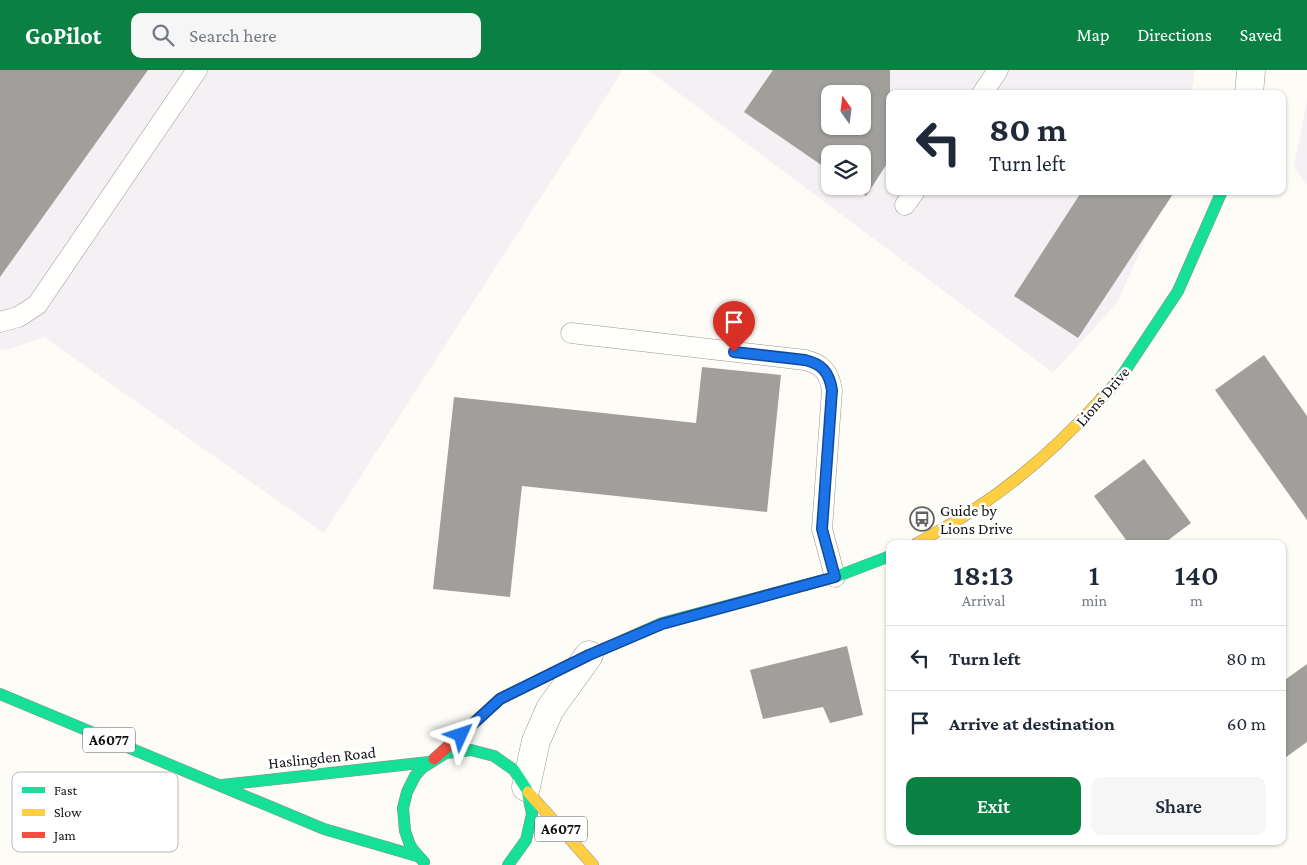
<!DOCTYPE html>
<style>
:root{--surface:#fff;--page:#f6f6f7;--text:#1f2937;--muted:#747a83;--line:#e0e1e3;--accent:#0b8043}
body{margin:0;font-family:"Crimson Pro",serif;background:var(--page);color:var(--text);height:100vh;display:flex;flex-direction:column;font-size:19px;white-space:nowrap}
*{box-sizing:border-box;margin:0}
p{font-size:16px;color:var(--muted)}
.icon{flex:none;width:28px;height:28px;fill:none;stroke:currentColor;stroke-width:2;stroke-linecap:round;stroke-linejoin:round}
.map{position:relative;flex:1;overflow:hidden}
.details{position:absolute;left:886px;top:470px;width:400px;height:305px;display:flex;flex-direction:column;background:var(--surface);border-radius:10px;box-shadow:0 1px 4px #0004}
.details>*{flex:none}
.banner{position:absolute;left:886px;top:20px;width:400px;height:105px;border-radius:10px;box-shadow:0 1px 4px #0004;background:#fff;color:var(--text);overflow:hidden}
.needle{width:32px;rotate:346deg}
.tools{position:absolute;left:821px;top:15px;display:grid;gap:10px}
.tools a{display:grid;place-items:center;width:50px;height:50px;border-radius:10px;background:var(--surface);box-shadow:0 1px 4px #0004;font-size:25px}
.pin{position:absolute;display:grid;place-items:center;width:42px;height:42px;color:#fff;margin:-51px -21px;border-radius:50% 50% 50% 0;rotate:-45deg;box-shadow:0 0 5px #0007}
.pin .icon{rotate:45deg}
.me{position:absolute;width:55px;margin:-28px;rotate:48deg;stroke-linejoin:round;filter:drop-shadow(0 0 4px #0008)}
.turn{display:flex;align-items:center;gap:18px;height:105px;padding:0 20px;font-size:22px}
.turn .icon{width:65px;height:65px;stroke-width:2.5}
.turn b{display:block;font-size:35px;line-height:42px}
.eta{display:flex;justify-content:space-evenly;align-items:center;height:85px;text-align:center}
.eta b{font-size:30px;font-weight:600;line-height:35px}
.action{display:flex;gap:10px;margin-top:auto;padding:10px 20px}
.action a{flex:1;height:58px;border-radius:10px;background:var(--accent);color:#fff;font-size:20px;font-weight:600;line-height:58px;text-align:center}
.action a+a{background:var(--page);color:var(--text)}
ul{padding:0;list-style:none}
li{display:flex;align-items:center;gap:15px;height:65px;padding:0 20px;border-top:1px solid var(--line)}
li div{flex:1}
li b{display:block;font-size:19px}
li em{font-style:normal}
header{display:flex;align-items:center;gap:30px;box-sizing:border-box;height:70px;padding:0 25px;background:var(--accent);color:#fff}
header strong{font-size:24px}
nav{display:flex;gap:28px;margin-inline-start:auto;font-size:18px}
.search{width:350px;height:45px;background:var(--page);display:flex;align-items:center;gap:12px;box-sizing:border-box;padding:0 18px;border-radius:10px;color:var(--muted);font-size:19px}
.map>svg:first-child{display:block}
.industrial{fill:#f5f0f3;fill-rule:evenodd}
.building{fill:#a19f9c;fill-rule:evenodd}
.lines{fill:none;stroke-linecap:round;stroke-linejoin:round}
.lane-casing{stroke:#979795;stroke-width:21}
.street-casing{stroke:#979795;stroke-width:29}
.fast-casing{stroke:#8e8d8b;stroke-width:12}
.slow-casing{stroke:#8e8d8b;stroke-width:12}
.jam-casing{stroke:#8e8d8b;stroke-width:12}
.lane{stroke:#fffffe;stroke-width:20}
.street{stroke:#fffffe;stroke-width:28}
.fast{stroke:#16e098;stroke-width:11}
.slow{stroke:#ffcf43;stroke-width:11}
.jam{stroke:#f24e42;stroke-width:11}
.route-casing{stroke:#114b97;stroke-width:12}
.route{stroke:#1a73e8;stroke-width:9}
.labels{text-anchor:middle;stroke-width:5;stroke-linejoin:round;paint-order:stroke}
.shield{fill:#fff;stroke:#585858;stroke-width:1}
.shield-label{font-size:15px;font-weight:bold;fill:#111}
.street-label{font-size:16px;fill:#111;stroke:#fff}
.poi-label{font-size:16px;fill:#111;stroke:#fff;text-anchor:start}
.key{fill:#fff;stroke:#b8b8b8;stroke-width:1}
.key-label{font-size:14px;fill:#111}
</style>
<header>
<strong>GoPilot</strong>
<div class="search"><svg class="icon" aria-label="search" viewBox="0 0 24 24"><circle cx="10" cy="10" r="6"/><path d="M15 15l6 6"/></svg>Search here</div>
<nav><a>Map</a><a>Directions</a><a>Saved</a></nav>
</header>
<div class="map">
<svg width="1307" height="795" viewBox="0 0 1307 795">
<rect width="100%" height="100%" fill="#fdfcf7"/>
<g class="industrial">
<path d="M 0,0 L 623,0 L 324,463 L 44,267 L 7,280 L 0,279 Z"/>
<path d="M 648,0 L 1195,0 L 1191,24 L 890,24 L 890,121 L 1167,121 L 1117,233 L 1053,303 ZM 830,24 L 862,24 L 862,56 L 830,56 ZM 830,84 L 862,84 L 862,116 L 830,116 Z"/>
<path d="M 1307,23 L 1307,115 L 1294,97 L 1306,35 Z"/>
</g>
<g class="building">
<path d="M 0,0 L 148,0 L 0,207 Z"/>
<path d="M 773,0 L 890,0 L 890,89 L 866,126 L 851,116 L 862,116 L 862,84 L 830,84 L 830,101 L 744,42 ZM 830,24 L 862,24 L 862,56 L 830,56 Z"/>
<path d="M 1082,121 L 1175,121 L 1078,268 L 1014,226 Z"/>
<path d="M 1264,285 L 1307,346 L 1307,450 L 1215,320 Z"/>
<path d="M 702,297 L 781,305 L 767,442 L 522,416 L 510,527 L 433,519 L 454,327 L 696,353 Z"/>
<path d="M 1144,389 L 1191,453 L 1163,474 L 1129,474 L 1094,426 Z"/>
<path d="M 847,576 L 863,645 L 830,653 L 823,637 L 763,649 L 750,600 Z"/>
<path d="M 1307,594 L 1307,672 L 1282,690 L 1282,612 Z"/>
</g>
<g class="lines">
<g class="lane-casing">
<g id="lane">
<path d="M 982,24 L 998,0"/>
<path d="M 905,135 L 915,121"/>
<path d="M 0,252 L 18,247 L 37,235 L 197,0"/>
<path d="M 571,263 L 805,290 C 822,294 829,302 832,320 L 822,459 L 835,507"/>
</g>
</g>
<g class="street-casing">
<g id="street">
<path d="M 1249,24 L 1251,0"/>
<path d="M 526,717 L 536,671 L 550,639 L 589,585"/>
</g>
</g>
<g class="fast-casing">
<g id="fast">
<path d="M 1101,329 L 1119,310 L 1178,221 L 1222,121"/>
<path d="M 624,570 L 662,553 L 835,507 L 890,486"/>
<path d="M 0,624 L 324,759 L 417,786"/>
<path d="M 222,715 L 429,692"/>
<path d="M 424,792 L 414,781 L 410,775 L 405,761 L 403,738 L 407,722 L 415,706 L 422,698 L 446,683 L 471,680 L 494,686 L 514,700 L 527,720 L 532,744 L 526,770 L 508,795"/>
</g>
</g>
<g class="slow-casing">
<g id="slow">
<path d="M 916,474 C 936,462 956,452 975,439 C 1022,408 1064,370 1101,329"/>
<path d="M 528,722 L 593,795"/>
</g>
</g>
<g class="jam-casing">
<path id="jam" d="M 434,689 L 500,629 L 589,585 L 624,570"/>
</g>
<use href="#lane" class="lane"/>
<use href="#street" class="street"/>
<use href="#fast" class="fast"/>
<use href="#slow" class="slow"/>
<use href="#jam" class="jam"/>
</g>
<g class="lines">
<g class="route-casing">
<path id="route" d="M 461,665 L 500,629 L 589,585 L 662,554 L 835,507 L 822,459 L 832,320 C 829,302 822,294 805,290 L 734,282"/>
</g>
<use href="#route" class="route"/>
</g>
<defs>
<g id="bus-ring" transform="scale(1.25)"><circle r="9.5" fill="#fff" stroke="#646362" stroke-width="1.5"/><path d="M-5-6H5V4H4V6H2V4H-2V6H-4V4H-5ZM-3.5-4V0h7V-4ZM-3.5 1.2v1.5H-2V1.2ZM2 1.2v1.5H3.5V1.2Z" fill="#646362"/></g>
</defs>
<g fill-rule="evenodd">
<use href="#bus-ring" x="922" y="449"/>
</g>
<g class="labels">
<g class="shield">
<rect x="83" y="657.5" width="52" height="25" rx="4"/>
<rect x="535" y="746.5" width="52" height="25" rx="4"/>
</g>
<g class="shield-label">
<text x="109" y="675">A6077</text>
<text x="561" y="764">A6077</text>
</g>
<g class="street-label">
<text transform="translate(1102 326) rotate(-49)" y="6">Lions Drive</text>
<text transform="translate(322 687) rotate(-6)" y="6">Haslingden Road</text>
</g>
<g class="poi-label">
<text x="940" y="446">Guide by<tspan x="940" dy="18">Lions Drive</tspan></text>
</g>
</g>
<rect x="12" y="702" width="166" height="80" rx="8" class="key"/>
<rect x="22" y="717" width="23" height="6" fill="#16e098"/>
<rect x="22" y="739" width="23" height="7" fill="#ffcf43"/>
<rect x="22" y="762" width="23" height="6" fill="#f24e42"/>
<g class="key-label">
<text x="54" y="725">Fast</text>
<text x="54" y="747">Slow</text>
<text x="54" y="770">Jam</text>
</g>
</svg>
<div class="tools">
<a><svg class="needle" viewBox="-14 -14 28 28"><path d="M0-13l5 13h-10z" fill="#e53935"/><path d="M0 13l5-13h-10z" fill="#747a83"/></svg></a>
<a><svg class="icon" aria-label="layers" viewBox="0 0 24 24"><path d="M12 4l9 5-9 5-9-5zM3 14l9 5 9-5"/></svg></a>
</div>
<div class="pin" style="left:734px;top:282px;background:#d93025"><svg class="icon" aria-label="arrive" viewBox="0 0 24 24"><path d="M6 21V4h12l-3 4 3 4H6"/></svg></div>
<svg class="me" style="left:461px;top:665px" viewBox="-20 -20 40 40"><path d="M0-17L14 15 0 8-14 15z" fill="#1a73e8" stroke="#fff" stroke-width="4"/></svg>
<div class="banner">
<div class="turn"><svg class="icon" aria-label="left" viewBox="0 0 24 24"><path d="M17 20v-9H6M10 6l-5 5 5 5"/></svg><div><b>80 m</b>Turn left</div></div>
</div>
<section class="details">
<div class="eta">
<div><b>18:13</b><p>Arrival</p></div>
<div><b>1</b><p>min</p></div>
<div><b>140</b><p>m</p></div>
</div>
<ul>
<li><svg class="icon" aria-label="left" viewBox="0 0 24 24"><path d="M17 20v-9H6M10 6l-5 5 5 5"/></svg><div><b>Turn left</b></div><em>80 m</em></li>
<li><svg class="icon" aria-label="arrive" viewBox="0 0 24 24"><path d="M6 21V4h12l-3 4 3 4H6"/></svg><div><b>Arrive at destination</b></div><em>60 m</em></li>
</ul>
<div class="action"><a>Exit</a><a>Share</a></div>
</section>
</div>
